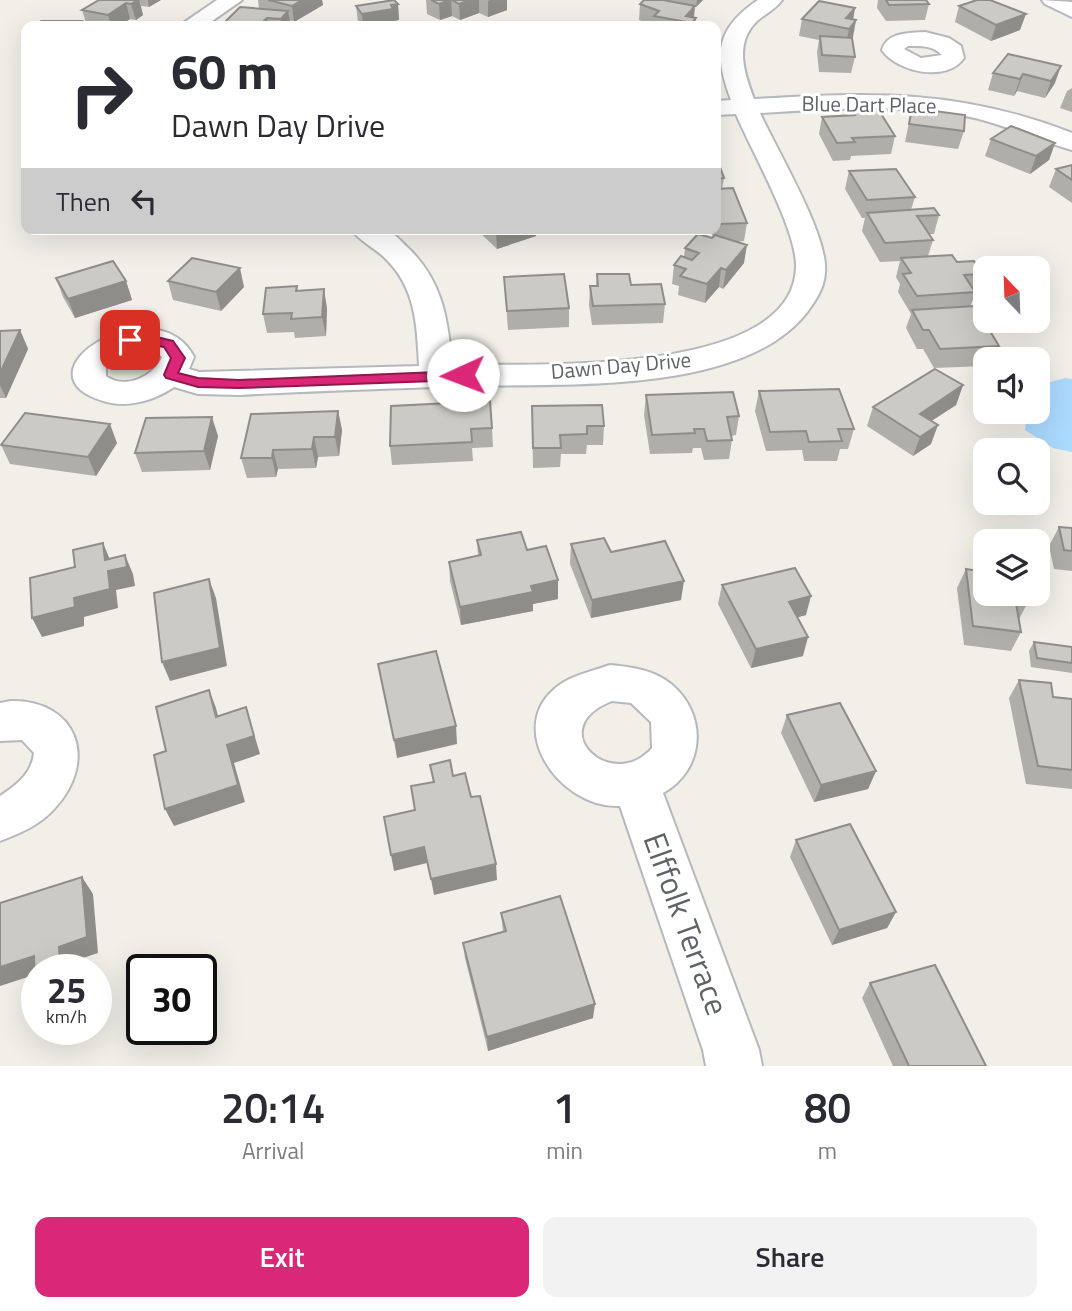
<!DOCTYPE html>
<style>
:root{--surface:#fff;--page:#f2f2f3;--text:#2b2b33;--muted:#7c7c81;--accent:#db2777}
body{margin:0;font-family:"Titillium Web",sans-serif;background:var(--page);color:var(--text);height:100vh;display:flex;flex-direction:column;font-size:26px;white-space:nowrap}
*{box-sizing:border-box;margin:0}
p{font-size:23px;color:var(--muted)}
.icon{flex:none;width:38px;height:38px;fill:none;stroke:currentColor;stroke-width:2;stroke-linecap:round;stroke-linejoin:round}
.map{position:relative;height:1066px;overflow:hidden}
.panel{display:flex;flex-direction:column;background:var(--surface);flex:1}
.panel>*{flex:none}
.top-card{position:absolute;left:21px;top:21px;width:700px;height:214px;border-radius:14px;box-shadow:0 7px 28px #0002;background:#fff;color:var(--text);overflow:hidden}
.needle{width:46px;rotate:337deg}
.fabs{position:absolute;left:973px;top:256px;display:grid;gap:14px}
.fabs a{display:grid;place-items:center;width:77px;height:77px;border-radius:14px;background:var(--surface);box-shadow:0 7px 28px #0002;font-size:35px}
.speed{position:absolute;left:21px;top:954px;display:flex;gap:14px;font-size:35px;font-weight:700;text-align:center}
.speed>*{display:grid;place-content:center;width:91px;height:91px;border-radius:50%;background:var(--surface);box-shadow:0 7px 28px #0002;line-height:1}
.speed small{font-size:18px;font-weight:400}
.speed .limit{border:4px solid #111;border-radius:10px;background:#fff;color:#111}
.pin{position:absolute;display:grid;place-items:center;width:60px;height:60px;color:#fff;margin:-30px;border-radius:14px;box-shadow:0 4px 10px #0006}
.me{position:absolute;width:77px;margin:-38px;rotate:268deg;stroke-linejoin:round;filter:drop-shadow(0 0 5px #0008)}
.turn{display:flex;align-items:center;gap:24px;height:147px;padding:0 35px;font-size:32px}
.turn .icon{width:91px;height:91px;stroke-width:2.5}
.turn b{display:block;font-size:49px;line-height:60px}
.then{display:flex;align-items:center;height:66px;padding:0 35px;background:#0003;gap:14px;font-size:26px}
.eta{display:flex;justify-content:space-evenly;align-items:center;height:119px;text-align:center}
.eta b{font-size:42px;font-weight:600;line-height:49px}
.button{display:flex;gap:14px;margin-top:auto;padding:14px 35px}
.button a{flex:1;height:80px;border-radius:14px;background:var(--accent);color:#fff;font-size:28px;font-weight:600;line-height:80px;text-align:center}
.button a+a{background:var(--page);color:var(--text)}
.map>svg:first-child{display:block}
.water{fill:#aadaff}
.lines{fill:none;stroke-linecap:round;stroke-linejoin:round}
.minor-casing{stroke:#b5b8bc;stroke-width:4}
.minor{fill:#fff;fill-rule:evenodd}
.wall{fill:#afaea9}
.shaded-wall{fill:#8f8d8a}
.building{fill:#cccac5;stroke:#8f8d8a;stroke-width:2}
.route{fill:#db2777;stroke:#8e194d;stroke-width:2}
.labels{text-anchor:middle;stroke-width:6;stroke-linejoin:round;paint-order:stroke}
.far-street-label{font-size:21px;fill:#5f6368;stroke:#fff}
.near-street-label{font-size:32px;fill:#5f6368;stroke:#fff}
</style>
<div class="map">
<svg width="1072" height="1066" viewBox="0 0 1072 1066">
<rect width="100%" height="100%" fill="#f1efe8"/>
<path class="water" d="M 1065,378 L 1072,379 L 1072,452 L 1053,448 L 1025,430 L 1028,411 L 1038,411 C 1038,384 1039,385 1065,378 Z"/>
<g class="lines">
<g class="minor-casing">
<g id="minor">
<path d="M 217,0 L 242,0 L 205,26 L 179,26 Z"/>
<path d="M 758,0 L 782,0 C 776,9 765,14 757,21 C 734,43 744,73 754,99 C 873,92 959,89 1072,133 L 1072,150 C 1039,141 1008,126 975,118 C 904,103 831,109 760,113 C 777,151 829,236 825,273 C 824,288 816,300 808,311 C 743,397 559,383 461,386 C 387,389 313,391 239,395 L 198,394 L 174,387 C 155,400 129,408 107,402 C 6,375 156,283 194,357 L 189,369 L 199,372 L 419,366 C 417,325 416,288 385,258 C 375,248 359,241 351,229 C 361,229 374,227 384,229 C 392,231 400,240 406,246 C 442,279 448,318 452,365 C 526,363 793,379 796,267 C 797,230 752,152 736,114 L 716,115 L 716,101 L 731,100 C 714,55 715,29 758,0 ZM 144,348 L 153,350 L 162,357 C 153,377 125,390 106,376 L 106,365 L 126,353 Z"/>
<path d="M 1042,0 L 1072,2 L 1072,17 L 1045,4 Z"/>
<path d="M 925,32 L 949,38 L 961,46 L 964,58 C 947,83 897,72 882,50 C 887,32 909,33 925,32 ZM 908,46 C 922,46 932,45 942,55 L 921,58 L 904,49 Z"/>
<path d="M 610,665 C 631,667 654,670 671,684 C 708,714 705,770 663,793 L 759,1050 L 762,1066 L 706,1066 L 703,1050 L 620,806 C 558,809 499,722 564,682 C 577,674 596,670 610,665 ZM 612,701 L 631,703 L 651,722 L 652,748 C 612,794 541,729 612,701 Z"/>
<path d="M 11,701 C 78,700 98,761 55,808 C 40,825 21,833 0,841 L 0,796 C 17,785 32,773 34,753 L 22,740 L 0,741 L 0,703 Z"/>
</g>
</g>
<use href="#minor" class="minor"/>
</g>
<g class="wall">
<path d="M 99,0 L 161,0 L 149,7 L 141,6 L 143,15 L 136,20 L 130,19 L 119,26 L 87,26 L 82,10 Z"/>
<path d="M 258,0 L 322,0 L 323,5 L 294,22 L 290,20 L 291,26 L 224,26 L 224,23 L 259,9 Z"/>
<path d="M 426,0 L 507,0 L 507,10 L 488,17 L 479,13 L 460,20 L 452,16 L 440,20 L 427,14 Z"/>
<path d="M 644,0 L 703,0 L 696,7 L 695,7 L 694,18 L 695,26 L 653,26 L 639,20 L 640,4 Z"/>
<path d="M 878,0 L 926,0 L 929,4 L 925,20 L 886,21 L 877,8 Z"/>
<path d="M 398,4 L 399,20 L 394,21 L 395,25 L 386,26 L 361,26 L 358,22 L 356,6 Z"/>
<path d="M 959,6 L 1020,30 L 991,41 L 955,22 Z"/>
<path d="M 855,8 L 853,20 L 856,20 L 852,38 L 855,57 L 851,73 L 819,72 L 817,52 L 819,40 L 799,36 L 802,19 Z"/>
<path d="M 1008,54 L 1055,83 L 1045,98 L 1017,91 L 1014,96 L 988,90 L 993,73 Z"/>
<path d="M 1072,88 L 1072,112 L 1060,108 L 1067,91 Z"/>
<path d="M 912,108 L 964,131 L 958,149 L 905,142 Z"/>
<path d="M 852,110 L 895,136 L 891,154 L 851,156 L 850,160 L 833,161 L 819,134 L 822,117 L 851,116 Z"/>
<path d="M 991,139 L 1055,143 L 1049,160 L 1030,174 L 985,156 Z"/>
<path d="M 716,156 L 724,178 L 722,189 L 747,223 L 744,241 L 737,242 L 744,263 L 723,289 L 719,287 L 705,303 L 678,295 L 679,286 L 672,284 L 674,265 L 684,257 L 685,248 L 712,238 L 713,237 L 710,229 L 716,229 Z"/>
<path d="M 1072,165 L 1072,203 L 1049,187 L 1056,169 Z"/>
<path d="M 849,171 L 915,197 L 911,210 L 939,215 L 934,234 L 928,234 L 933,240 L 928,256 L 957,262 L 983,274 L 970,307 L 999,346 L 994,359 L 985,359 L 985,366 L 934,368 L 923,349 L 917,349 L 906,328 L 911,314 L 898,292 L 900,284 L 896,277 L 900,261 L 880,262 L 862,231 L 865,218 L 862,218 L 845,189 Z"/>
<path d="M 476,229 L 536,229 L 536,236 L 497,249 Z"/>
<path d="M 597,274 L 665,304 L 663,323 L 592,325 L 589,305 L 590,286 L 596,286 Z"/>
<path d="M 504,277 L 569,308 L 569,327 L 508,330 Z"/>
<path d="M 56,278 L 126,281 L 132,300 L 75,318 L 63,297 Z"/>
<path d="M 168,281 L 244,287 L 221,311 L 173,300 Z"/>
<path d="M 297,286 L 298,291 L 327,308 L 326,336 L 295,338 L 294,332 L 267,333 L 263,314 Z"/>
<path d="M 20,330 L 28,349 L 6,398 L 0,398 L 0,331 Z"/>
<path d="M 963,385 L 956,405 L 931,421 L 931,444 L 913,456 L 867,426 L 873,407 Z"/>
<path d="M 759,391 L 854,429 L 848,449 L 840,449 L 837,461 L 804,461 L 802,450 L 766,451 L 755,411 Z"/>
<path d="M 646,395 L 739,416 L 736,435 L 731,436 L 732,440 L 729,459 L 704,460 L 701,448 L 693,448 L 692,453 L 650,454 L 644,415 Z"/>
<path d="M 391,406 L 492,428 L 493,447 L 472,448 L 473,461 L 392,465 L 390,446 Z"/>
<path d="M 532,406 L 604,426 L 603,445 L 587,445 L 586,454 L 561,454 L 560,467 L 533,468 Z"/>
<path d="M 338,411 L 342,430 L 339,456 L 318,457 L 316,468 L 278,469 L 276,477 L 247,478 L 241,458 Z"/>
<path d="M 218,436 L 210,470 L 142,472 L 135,453 Z"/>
<path d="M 117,443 L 96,476 L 10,464 L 1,445 Z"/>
<path d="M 1059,527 L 1071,528 L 1072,527 L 1072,571 L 1054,569 L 1049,546 Z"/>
<path d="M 477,540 L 527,550 L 558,599 L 533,604 L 533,611 L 461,625 L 450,581 L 449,562 L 478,556 Z"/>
<path d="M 571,544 L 681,600 L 591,618 L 570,564 Z"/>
<path d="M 966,569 L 1027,604 L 1019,619 L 1021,632 L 1011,651 L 964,645 L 957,588 Z"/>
<path d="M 722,585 L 806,615 L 797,617 L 803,656 L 751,668 L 718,604 Z"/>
<path d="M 1034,642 L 1072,647 L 1072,673 L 1031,667 L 1029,651 Z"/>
<path d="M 1019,680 L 1053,697 L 1072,699 L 1072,789 L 1026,784 L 1009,698 Z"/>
<path d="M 787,715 L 876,771 L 868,789 L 814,802 L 781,733 Z"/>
<path d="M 796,840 L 896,912 L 887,928 L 832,945 L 790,857 Z"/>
<path d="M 501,913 L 593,1018 L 488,1051 L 465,958 L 463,943 L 503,932 Z"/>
<path d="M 870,983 L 986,1066 L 893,1066 L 862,998 Z"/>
</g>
<g class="shaded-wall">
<path d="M 138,0 L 139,0 L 143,15 L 136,20 L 131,4 Z"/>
<path d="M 148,0 L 161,0 L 149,7 Z"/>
<path d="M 302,0 L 322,0 L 323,5 L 294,22 L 292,6 Z"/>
<path d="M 451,0 L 452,16 L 440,20 L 439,4 Z"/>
<path d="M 469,0 L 479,0 L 479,13 L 460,20 L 459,4 Z"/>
<path d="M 490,0 L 507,0 L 507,10 L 488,17 L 488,1 Z"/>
<path d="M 697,0 L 703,0 L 696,7 Z"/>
<path d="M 126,3 L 130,19 L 119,26 L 111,26 L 108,15 Z"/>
<path d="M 398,4 L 399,20 L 394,21 L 395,25 L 386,26 L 363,26 L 362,14 Z"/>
<path d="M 695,6 L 693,21 L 696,18 L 695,26 L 691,26 L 692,23 L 686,16 Z"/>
<path d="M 855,8 L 852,24 L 846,18 Z"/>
<path d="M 288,11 L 291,26 L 282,26 L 281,19 Z"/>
<path d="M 1026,14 L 1020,30 L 991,41 L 996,25 Z"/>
<path d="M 267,18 L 268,26 L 259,26 Z"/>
<path d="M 856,20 L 853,37 L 846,45 L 849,29 Z"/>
<path d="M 1061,66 L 1055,83 L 1045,98 L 1051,81 Z"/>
<path d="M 1023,74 L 1017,91 L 1014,96 L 1020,79 Z"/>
<path d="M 1055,143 L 1049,160 L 1030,174 L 1036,156 Z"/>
<path d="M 500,229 L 536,229 L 536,236 L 497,249 L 496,231 Z"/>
<path d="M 747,245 L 744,263 L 723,289 L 726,270 Z"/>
<path d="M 240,268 L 244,287 L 221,311 L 216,292 Z"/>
<path d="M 721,268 L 719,287 L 705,303 L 707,284 Z"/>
<path d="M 126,281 L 132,300 L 75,318 L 68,299 Z"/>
<path d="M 324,289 L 327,308 L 326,336 L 322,317 Z"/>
<path d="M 20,330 L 28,349 L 6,398 L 0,385 L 0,373 Z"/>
<path d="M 963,385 L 956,405 L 913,433 L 920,414 Z"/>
<path d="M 338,411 L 342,430 L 339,456 L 335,437 Z"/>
<path d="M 212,417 L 218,436 L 210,470 L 204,451 Z"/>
<path d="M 110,424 L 117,443 L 96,476 L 88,457 Z"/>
<path d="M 938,425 L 931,444 L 913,456 L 920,437 Z"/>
<path d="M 314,437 L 318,457 L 316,468 L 312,449 Z"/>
<path d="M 273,450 L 278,469 L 276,477 L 272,458 Z"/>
<path d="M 103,543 L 111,562 L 125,555 L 133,574 L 135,586 L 116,590 L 118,608 L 84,617 L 84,626 L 42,637 L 32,618 L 74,598 L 105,560 Z"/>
<path d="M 209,579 L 216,598 L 227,666 L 170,681 L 162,662 Z"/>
<path d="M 558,580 L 558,599 L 533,604 L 533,611 L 461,625 L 460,607 L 531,586 Z"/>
<path d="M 684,581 L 681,600 L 591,618 L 592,600 Z"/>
<path d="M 811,596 L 806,615 L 784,621 L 789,602 Z"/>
<path d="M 808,637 L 803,656 L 751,668 L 756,649 Z"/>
<path d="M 209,690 L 216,708 L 223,735 L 216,717 Z"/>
<path d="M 246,707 L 260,754 L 234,763 L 245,802 L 174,826 L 165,809 L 227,745 Z"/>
<path d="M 456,726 L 457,744 L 397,758 L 394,740 Z"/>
<path d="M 876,771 L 868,789 L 814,802 L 821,785 Z"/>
<path d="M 424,847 L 427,863 L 394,871 L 391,855 Z"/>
<path d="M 496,864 L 497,880 L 434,895 L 431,879 Z"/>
<path d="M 82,877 L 93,894 L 98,953 L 71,962 L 71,970 L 60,970 L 59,947 Z"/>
<path d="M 896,912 L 887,928 L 832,945 L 839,930 Z"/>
<path d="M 34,956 L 37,974 L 0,986 L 0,967 Z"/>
<path d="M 595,1004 L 593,1018 L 488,1051 L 487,1037 Z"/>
</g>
<g class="building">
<path d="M 99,0 L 138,0 L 131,4 L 126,3 L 108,15 L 82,10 Z"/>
<path d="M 268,0 L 302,0 L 292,6 Z"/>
<path d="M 394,0 L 398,4 L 391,5 L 393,9 L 362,14 L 356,6 Z"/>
<path d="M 431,0 L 450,0 L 439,4 Z"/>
<path d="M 452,0 L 469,0 L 459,4 Z"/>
<path d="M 644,0 L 663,0 L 695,6 L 686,16 L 696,18 L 692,23 L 654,16 L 659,11 L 640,4 Z"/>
<path d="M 886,0 L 926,0 L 929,4 L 889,5 Z"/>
<path d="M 977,0 L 990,0 L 1026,14 L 996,25 L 959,6 Z"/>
<path d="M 819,1 L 855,8 L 846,18 L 856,20 L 849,29 L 802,19 Z"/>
<path d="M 240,7 L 288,11 L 281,19 L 267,18 L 259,26 L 224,23 Z"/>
<path d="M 41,21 L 82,21 L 79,26 L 37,26 Z"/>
<path d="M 820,36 L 852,38 L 855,57 L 822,55 Z"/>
<path d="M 1008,54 L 1061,66 L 1051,81 L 1023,74 L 1020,79 L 993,73 Z"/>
<path d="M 912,108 L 965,115 L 964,131 L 909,124 Z"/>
<path d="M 878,109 L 895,136 L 852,138 L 855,142 L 837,143 L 822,117 L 855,115 L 852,110 Z"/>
<path d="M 1011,126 L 1055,143 L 1036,156 L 991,139 Z"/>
<path d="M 716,156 L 724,178 L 716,179 Z"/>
<path d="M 1072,165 L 1072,180 L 1056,169 Z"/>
<path d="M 896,169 L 915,197 L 867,200 L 849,171 Z"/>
<path d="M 733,188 L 747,223 L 717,224 L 716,220 L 716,189 Z"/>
<path d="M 934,208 L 939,215 L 917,216 L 933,240 L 885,243 L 867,213 Z"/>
<path d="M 698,234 L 712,238 L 715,235 L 747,245 L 726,270 L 721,268 L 707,284 L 680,276 L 686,269 L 674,265 L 681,256 L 692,260 L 699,253 L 685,248 Z"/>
<path d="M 952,255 L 957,262 L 974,261 L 983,274 L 964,275 L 975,292 L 917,296 L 903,274 L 911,273 L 901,258 Z"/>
<path d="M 192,258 L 240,268 L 216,292 L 168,281 Z"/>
<path d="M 113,261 L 126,281 L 68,299 L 56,278 Z"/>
<path d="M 564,274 L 569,308 L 507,311 L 504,277 Z"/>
<path d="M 597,274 L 629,274 L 631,285 L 661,284 L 665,304 L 593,306 L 590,286 L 598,286 Z"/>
<path d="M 297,286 L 296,291 L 324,289 L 322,317 L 291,319 L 292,313 L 263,314 L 266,288 Z"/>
<path d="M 975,306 L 999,346 L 940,349 L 929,330 L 923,330 L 912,310 Z"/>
<path d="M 20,330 L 0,373 L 0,331 Z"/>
<path d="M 935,369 L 963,385 L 920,414 L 938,425 L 920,437 L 873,407 Z"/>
<path d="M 839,389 L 854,429 L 838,429 L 842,441 L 809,442 L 806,431 L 770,432 L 759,391 Z"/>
<path d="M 733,392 L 739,416 L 727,417 L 732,440 L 707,441 L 704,429 L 694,429 L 695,433 L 652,435 L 646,395 Z"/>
<path d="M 490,401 L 492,428 L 471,429 L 472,442 L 390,446 L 391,406 Z"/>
<path d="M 602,405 L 604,426 L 587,426 L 587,434 L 560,435 L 561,448 L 533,448 L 532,406 Z"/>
<path d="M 338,411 L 335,437 L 314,437 L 312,449 L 273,450 L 272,458 L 241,458 L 251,414 Z"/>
<path d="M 25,413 L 110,424 L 88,457 L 1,445 Z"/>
<path d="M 212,417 L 204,451 L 135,453 L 146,418 Z"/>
<path d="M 1059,527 L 1072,528 L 1072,551 L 1064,550 Z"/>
<path d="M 521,532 L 527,550 L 546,546 L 558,580 L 531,586 L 533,592 L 460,607 L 449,562 L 481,555 L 477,540 Z"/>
<path d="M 604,538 L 611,552 L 665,541 L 684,581 L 592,600 L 571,544 Z"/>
<path d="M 103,543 L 105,560 L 125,555 L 127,567 L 108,571 L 110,589 L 74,598 L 75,607 L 32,618 L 30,578 L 75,567 L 73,550 Z"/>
<path d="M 795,568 L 811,596 L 789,602 L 808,637 L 756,649 L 722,585 Z"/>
<path d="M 966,569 L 985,572 L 985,593 L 1025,593 L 1027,604 L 1016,603 L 1021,632 L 973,626 Z"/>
<path d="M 209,579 L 220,648 L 162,662 L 154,593 Z"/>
<path d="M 1034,642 L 1072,647 L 1072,663 L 1037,658 Z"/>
<path d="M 436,651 L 456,726 L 394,740 L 378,664 Z"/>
<path d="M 1019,680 L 1051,683 L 1053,697 L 1072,699 L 1072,770 L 1038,766 Z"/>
<path d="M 209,690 L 216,717 L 246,707 L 254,736 L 227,745 L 238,785 L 165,809 L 154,755 L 166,751 L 156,707 Z"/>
<path d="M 840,703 L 876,771 L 821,785 L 787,715 Z"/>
<path d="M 450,760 L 453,776 L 465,773 L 471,797 L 480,796 L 496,864 L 431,879 L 424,847 L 391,855 L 384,817 L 415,810 L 411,786 L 434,782 L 430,765 Z"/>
<path d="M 850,824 L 896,912 L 839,930 L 796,840 Z"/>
<path d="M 82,877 L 87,937 L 59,947 L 60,970 L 37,970 L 37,986 L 35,987 L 34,956 L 0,967 L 0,903 Z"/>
<path d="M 560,896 L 595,1004 L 487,1037 L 463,943 L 506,931 L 501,913 Z"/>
<path d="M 935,965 L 986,1066 L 909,1066 L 870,983 Z"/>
</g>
<path class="route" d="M 144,334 L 173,341 L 185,358 L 178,373 L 198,378 L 239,380 L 463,371 L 470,375 L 463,380 L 239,388 L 198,387 L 166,378 L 164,375 L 171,358 L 164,347 C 153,344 130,345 124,340 L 126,337 Z"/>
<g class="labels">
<g class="far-street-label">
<text transform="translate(869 105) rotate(1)" y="7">Blue Dart Place</text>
<text transform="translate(621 366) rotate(-5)" y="7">Dawn Day Drive</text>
</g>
<g class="near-street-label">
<text transform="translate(686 924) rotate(70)" y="11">Elffolk Terrace</text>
</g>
</g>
</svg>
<div class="fabs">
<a><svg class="needle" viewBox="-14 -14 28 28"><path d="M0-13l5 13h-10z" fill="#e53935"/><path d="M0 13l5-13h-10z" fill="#7c7c81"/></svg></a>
<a><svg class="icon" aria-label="sound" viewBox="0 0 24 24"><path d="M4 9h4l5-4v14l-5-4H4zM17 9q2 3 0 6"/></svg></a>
<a><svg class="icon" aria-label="search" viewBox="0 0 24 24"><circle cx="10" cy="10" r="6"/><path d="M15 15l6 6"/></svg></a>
<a><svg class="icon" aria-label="layers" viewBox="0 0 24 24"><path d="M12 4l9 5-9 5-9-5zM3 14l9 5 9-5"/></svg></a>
</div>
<div class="speed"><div>25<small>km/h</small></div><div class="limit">30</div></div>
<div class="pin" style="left:130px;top:340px;background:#d93025"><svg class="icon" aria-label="arrive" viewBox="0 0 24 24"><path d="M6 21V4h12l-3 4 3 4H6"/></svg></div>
<svg class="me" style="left:463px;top:375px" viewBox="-20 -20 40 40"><circle r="19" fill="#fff"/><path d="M0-13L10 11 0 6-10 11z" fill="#db2777"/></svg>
<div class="top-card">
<div class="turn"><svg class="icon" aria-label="right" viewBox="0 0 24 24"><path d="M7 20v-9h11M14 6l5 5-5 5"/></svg><div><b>60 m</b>Dawn Day Drive</div></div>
<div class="then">Then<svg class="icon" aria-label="left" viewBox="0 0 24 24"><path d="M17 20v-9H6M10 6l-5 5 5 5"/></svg></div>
</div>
</div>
<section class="panel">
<div class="eta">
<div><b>20:14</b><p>Arrival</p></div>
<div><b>1</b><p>min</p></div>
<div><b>80</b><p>m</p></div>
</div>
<div class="button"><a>Exit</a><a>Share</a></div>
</section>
